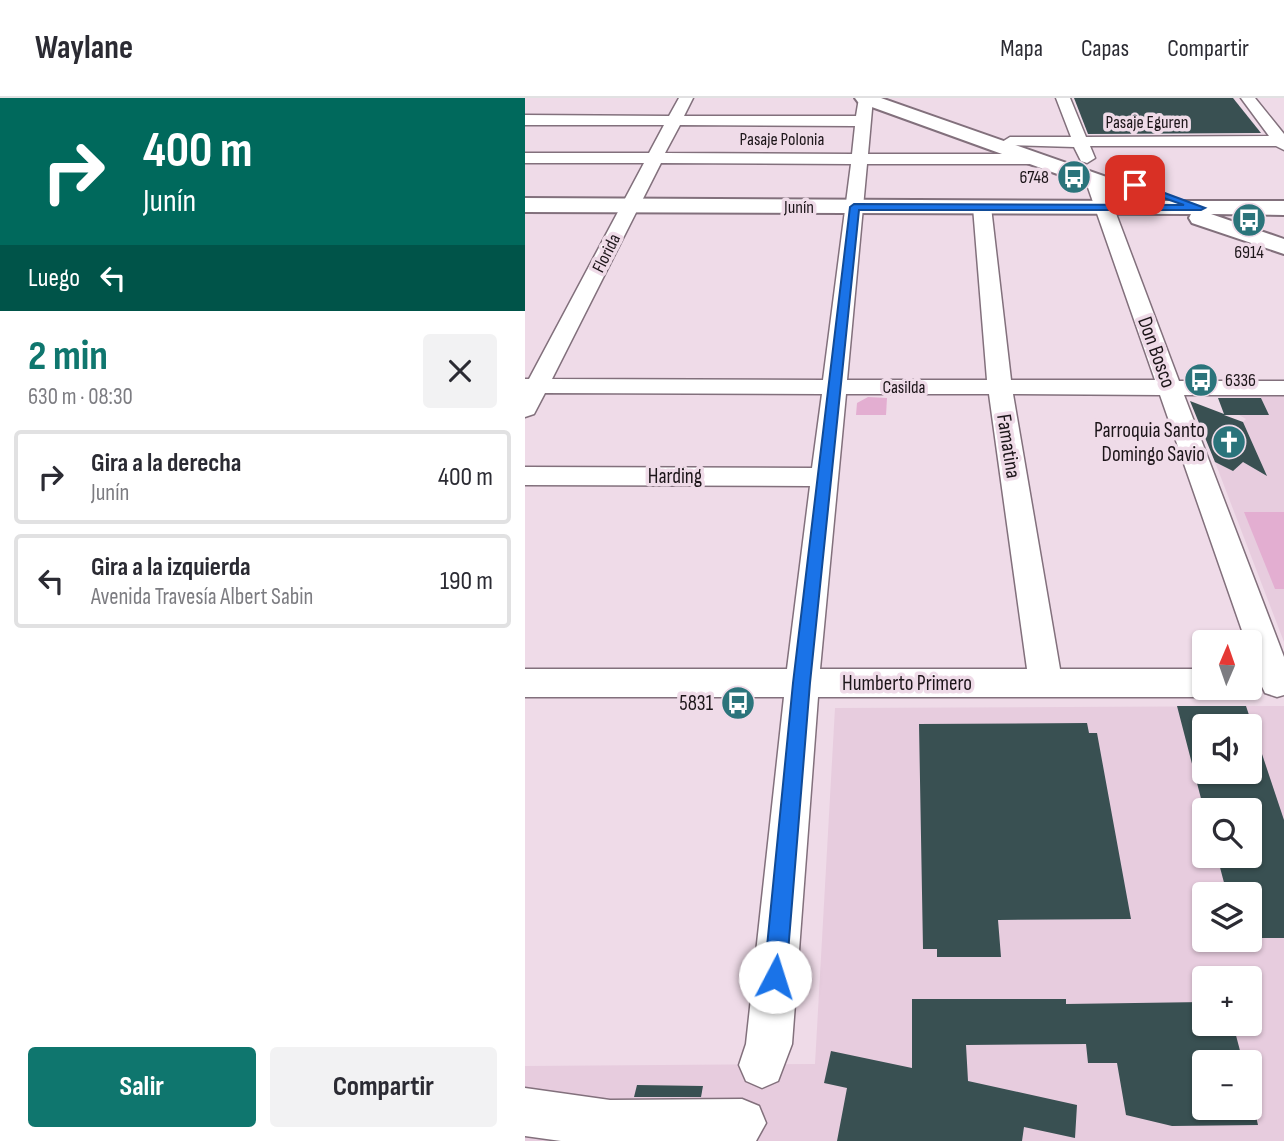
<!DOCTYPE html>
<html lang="es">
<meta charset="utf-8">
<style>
:root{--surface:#fff;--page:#f2f2f3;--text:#2b2b33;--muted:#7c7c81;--line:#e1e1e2;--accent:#0f766e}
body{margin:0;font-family:"Sofia Sans Condensed",sans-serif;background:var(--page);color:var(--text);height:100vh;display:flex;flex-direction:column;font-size:26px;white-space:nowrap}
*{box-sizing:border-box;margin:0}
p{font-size:23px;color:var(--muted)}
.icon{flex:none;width:38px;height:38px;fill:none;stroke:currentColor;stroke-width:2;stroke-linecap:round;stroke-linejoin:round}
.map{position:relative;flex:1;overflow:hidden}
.panel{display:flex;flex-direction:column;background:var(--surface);width:525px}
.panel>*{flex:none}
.hud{background:#00695c;color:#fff;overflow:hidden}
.needle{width:46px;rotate:2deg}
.tools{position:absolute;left:667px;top:532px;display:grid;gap:14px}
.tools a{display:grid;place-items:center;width:70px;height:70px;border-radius:7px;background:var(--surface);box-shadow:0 2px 5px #0004;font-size:35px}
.pin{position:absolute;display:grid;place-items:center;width:60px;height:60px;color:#fff;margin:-30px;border-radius:14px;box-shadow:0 4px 10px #0006}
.me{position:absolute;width:77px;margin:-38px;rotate:5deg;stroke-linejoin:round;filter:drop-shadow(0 0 5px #0008)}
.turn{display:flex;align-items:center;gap:24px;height:147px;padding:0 28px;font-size:32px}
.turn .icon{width:91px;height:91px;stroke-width:2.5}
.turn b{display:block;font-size:49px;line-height:60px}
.then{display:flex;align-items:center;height:66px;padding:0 28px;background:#0003;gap:14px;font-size:26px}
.round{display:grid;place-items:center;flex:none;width:74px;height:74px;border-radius:7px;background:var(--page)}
.head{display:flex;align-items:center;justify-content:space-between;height:119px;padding:0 28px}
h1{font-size:42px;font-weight:700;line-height:52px;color:var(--accent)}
.primary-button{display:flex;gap:14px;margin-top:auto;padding:14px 28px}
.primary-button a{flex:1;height:80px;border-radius:7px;background:var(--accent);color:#fff;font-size:28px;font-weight:700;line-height:80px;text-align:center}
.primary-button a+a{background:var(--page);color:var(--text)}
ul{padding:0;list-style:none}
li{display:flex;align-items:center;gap:21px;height:94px;margin:0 14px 10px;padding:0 14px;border:4px solid var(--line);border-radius:7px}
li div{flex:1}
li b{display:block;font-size:26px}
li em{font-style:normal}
header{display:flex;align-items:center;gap:42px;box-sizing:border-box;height:98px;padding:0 35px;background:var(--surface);border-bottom:2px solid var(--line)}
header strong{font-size:33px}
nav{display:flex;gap:38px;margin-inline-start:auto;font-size:24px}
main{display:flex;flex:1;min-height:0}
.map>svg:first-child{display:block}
.built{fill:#e7ccde;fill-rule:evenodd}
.green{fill:#e3aed1}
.building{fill:#395052;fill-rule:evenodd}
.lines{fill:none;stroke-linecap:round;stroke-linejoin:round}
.minor-casing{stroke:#82707c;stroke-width:3}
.major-casing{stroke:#82707c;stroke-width:4}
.minor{fill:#fff;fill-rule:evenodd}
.major{fill:#fff;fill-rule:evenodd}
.route{fill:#1a73e8;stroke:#114b97;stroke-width:2}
.labels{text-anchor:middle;stroke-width:7;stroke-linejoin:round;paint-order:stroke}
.far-street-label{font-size:18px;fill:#1c1519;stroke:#efdbe8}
.far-poi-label{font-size:18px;fill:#1c1519;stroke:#efdbe8;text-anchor:end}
.street-label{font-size:21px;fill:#1c1519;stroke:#efdbe8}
.poi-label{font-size:21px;fill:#1c1519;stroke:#efdbe8;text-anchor:end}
</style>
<header>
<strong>Waylane</strong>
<nav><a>Mapa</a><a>Capas</a><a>Compartir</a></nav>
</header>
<main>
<section class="panel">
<div class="hud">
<div class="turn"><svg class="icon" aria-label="right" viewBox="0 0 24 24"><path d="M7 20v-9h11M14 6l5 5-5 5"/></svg><div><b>400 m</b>Junín</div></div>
<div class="then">Luego<svg class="icon" aria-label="left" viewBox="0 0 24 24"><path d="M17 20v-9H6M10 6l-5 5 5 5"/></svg></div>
</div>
<div class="head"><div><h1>2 min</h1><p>630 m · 08:30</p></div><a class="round"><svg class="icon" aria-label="close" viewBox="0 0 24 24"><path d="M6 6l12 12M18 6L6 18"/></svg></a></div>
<ul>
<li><svg class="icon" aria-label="right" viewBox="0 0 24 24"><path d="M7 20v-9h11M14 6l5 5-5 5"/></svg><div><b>Gira a la derecha</b><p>Junín</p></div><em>400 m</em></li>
<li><svg class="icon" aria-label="left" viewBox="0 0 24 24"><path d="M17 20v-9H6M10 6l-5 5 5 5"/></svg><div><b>Gira a la izquierda</b><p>Avenida Travesía Albert Sabin</p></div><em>190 m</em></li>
</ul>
<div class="primary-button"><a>Salir</a><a>Compartir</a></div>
</section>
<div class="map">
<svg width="759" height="1043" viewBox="0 0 759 1043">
<rect width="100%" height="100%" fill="#efdbe8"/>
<g class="built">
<path d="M 735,297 L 759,297 L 759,544 L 690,364 L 708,372 L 718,364 L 732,372 L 737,367 L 718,324 L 721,321 L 714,317 L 743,316 Z"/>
<path d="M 759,608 L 759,1043 L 0,1043 L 0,968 L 290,966 L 310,610 ZM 679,628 L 724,628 L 724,674 L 679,674 ZM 679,712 L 724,712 L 724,758 L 679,758 ZM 679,796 L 724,796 L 724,842 L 679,842 ZM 679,880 L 724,880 L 724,926 L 679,926 ZM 679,964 L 724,964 L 724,1010 L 679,1010 Z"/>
</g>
<g class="green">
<path d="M 343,299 L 362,300 L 361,317 L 331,317 L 332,305 Z"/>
<path d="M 719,414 L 759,414 L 759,491 L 750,491 Z"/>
</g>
<g class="building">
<path d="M 549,0 L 708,0 L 736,35 L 563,36 Z"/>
<path d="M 693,300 L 736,300 L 744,317 L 699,317 L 718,324 L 742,378 L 718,364 L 708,373 L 690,364 L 665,303 L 699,316 Z"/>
<path d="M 652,608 L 721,608 L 759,722 L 759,840 L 724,840 L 724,796 L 702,796 L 692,758 L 724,758 L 724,712 L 679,712 ZM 679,628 L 724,628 L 724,674 L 679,674 Z"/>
<path d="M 562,625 L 564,635 L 572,635 L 606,821 L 473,822 L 476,859 L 412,859 L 412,851 L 398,851 L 394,626 Z"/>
<path d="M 387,901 L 541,901 L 541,906 L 679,904 L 679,926 L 708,926 L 718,964 L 679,964 L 679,1010 L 729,1010 L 733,1027 L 647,1028 L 601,1017 L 592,965 L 563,965 L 561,946 L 441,947 L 443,983 L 552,1007 L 550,1040 L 499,1029 L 497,1043 L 312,1043 L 322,990 L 299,985 L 306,953 L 387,970 Z"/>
<path d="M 112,987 L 178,988 L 176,999 L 109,999 Z"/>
</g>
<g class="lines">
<g class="minor-casing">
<g id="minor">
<path d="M 154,0 L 168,0 L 159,18 L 331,18 L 334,0 L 348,0 L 343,56 L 515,56 L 523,61 L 515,66 L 342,66 L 322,282 L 462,282 L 448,109 L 457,104 L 466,109 L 486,282 L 630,282 L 560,81 L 569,76 L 578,81 L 654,283 L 759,283 L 759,297 L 659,297 L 759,559 L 759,597 L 752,599 L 740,595 C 733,580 724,562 724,544 L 721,544 L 635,297 L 488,296 L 535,571 L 679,571 L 679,590 L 693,590 L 691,595 L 679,599 L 293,599 L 267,946 L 253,983 L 237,990 L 221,983 L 214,967 L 221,946 L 259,599 L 0,599 L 0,571 L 262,571 L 285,388 L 0,387 L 0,369 L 287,370 L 297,296 L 20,295 L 9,316 L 0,319 L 0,281 L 4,281 L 119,65 L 0,65 L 0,55 L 124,55 L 139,27 L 0,27 L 0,17 L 144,18 ZM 155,27 L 330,28 L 327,56 L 140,55 ZM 136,65 L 326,66 L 298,282 L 27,281 ZM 321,296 L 464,296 L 502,571 L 295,571 Z"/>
<path d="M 531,0 L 545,0 L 561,39 L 744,38 L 716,0 L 730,0 L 759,36 L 759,52 L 751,48 L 565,48 L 570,60 L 562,65 L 556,63 L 549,49 L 479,47 L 477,44 L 485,39 L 546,39 Z"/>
<path d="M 0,990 L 85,1002 L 217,1001 L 234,1008 L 241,1025 L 231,1043 L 36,1043 L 0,1038 Z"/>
</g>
</g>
<g class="major-casing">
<path id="major" d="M 330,0 L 356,0 L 630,96 L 632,103 L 759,103 L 759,117 L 686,116 L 759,141 L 759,156 L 667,125 L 664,120 L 666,116 L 0,114 L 0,100 L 607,103 L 333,4 Z"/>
</g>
<use href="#minor" class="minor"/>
<use href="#major" class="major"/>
</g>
<path class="route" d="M 610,84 L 680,110 L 676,112 L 334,112 L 285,585 L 261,879 L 258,886 L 250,890 L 243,886 L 239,879 L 268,585 L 325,109 L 329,106 L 659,107 L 607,89 Z"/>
<defs>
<g id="bus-disc" transform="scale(1.75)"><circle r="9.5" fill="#2b747b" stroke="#efdbe8"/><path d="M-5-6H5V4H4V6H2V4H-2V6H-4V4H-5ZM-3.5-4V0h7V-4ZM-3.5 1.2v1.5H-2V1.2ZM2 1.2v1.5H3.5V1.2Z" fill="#fff"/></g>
<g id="church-disc" transform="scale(1.75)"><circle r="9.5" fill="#2b747b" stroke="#efdbe8"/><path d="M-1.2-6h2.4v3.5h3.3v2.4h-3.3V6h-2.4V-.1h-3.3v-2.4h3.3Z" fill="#fff"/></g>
</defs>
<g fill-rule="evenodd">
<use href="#bus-disc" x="549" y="79"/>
<use href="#bus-disc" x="724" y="122"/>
<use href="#bus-disc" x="676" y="282"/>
<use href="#church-disc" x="704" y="344"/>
<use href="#bus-disc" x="213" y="605"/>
</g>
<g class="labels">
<g class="far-street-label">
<text x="622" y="30">Pasaje Eguren</text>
<text x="257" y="47">Pasaje Polonia</text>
<text x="274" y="115">Junín</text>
<text transform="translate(81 155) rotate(-63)" y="6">Florida</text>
<text x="379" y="295">Casilda</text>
</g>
<g class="far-poi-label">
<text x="524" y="85">6748</text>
<text x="724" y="160" text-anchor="middle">6914</text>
<text x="700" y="288" text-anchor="start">6336</text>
</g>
<g class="street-label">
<text transform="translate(632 254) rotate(70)" y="7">Don Bosco</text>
<text transform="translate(484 348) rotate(81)" y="7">Famatina</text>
<text x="150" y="385">Harding</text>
<text x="382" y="592">Humberto Primero</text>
</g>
<g class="poi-label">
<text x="680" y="339">Parroquia Santo<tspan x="680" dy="24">Domingo Savio</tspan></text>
<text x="188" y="612">5831</text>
</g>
</g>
</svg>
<div class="tools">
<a><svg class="needle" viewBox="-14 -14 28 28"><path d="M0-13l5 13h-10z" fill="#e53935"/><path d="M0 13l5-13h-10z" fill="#7c7c81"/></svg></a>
<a><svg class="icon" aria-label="sound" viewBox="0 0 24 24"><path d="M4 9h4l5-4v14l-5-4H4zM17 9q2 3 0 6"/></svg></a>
<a><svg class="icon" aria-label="search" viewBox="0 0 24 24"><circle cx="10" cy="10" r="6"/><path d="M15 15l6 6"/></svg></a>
<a><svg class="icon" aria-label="layers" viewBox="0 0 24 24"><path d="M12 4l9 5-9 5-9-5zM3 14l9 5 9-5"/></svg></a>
<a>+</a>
<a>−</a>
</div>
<div class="pin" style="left:610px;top:87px;background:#d93025"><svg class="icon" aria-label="arrive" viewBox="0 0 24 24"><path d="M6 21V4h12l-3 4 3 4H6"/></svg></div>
<svg class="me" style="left:250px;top:879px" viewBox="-20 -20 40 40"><circle r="19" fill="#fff"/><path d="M0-13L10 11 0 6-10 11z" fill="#1a73e8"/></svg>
</div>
</main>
